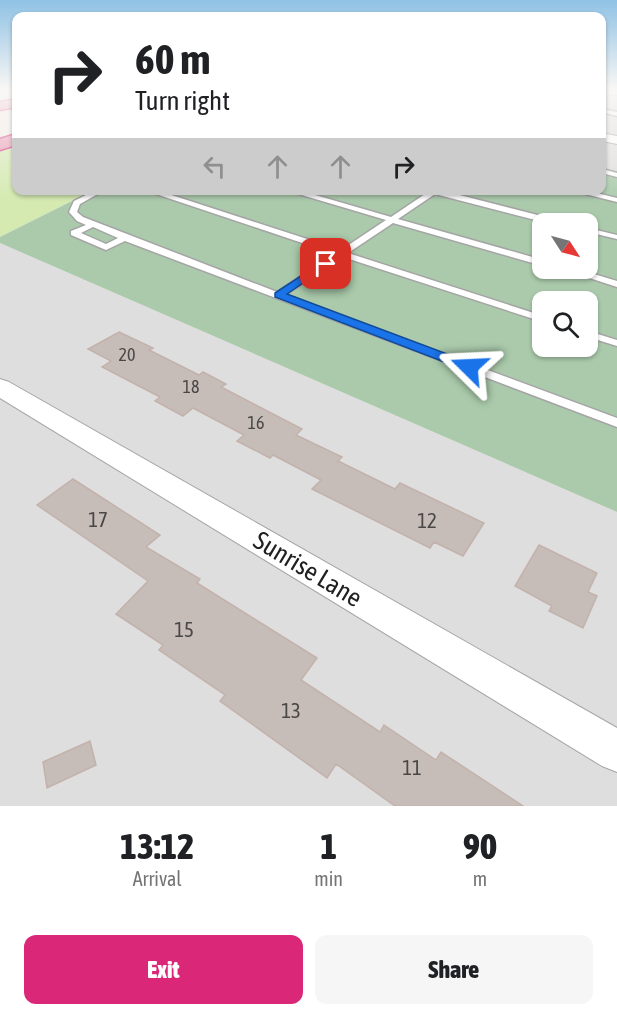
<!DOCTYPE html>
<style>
:root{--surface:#fff;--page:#f6f6f6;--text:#202124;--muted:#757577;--accent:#db2777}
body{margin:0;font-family:"Asap Condensed",sans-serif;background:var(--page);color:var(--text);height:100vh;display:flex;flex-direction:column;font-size:22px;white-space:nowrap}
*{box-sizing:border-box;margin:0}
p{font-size:20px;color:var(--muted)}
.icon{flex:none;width:33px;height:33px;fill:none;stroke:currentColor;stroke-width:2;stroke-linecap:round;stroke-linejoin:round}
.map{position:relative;height:806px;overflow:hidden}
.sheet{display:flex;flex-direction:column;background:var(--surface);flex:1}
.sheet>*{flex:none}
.hud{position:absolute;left:12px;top:12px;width:594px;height:183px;border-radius:12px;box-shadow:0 2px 4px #0004;background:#fff;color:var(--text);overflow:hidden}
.needle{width:39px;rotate:126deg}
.tools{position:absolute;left:532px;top:213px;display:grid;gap:12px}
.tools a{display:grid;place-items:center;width:66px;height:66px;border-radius:12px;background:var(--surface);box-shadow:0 2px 4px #0004;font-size:30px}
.pin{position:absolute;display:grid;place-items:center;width:51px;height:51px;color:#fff;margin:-26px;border-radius:12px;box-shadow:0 3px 9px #0006}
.me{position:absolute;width:66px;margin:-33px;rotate:291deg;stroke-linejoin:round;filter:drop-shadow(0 0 4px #0008)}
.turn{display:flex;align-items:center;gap:21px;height:126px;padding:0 24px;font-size:27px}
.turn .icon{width:78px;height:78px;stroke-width:2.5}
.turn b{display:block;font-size:42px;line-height:51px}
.lanes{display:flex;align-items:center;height:57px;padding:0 24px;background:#0003;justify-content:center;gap:30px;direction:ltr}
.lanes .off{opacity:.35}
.eta{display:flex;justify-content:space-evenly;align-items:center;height:102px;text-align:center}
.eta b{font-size:36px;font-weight:800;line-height:42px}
.primary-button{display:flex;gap:12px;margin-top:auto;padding:12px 24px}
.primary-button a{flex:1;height:69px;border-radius:12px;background:var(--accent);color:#fff;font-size:24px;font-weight:800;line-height:69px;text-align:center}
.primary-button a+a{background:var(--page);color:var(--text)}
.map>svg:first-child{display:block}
.residential{fill:#dfdede}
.grass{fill:#d4eab0}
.cemetery{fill:#aacaab;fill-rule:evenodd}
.building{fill:#c6bcb8;stroke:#c3b2ab;stroke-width:1.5}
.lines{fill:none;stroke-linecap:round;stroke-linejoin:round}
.lane-casing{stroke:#a5a5a5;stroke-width:3}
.street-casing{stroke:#a5a5a5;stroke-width:2}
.highway-casing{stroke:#d82c7d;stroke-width:3}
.path{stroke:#f77376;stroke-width:2;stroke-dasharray:1.5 1.5;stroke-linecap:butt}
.lane{fill:#fff;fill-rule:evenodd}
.street{fill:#fff;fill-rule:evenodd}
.highway{fill:#e693ad;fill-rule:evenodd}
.route{fill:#1a73e8;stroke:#114b97;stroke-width:1.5}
.labels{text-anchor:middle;stroke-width:6;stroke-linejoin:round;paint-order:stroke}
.number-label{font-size:18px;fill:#4a4847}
.near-number-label{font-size:21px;fill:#4a4847}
.near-street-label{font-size:26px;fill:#212121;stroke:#fff}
</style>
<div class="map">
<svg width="617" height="806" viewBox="0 0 617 806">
<rect width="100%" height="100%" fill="#f1ede8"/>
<g class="residential">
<path d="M 602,89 L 617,89 L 617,171 L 602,168 Z"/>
<path d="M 0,243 L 617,512 L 617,806 L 0,806 Z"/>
</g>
<path class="grass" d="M 16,143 L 16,190 L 92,191 L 0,237 L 0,150 Z"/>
<path class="cemetery" d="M 602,168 L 617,171 L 617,512 L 0,243 L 0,237 L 92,191 L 602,190 ZM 543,224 L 588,224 L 588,268 L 543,268 ZM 543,302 L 588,302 L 588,346 L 543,346 Z"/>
<g class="building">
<path d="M 119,332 L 153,348 L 149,350 L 199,375 L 203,372 L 226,384 L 221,387 L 302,429 L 296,435 L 342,457 L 338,461 L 395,489 L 400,483 L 484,523 L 463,556 L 434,542 L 430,548 L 312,489 L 321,480 L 273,455 L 270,458 L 237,441 L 244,435 L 193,408 L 183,416 L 155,401 L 160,397 L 102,367 L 111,361 L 88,349 Z"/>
<path d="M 73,479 L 160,535 L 146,547 L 200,579 L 197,583 L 317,658 L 301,680 L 380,732 L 384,725 L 436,760 L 441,752 L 523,806 L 395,806 L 336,764 L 327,778 L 220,701 L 225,695 L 159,650 L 163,645 L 116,614 L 148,581 L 37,505 Z"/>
<path d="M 539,545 L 597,573 L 588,592 L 597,596 L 583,628 L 549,611 L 552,606 L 515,586 Z"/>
<path d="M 90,741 L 96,765 L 47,788 L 43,762 Z"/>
</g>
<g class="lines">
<g class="lane-casing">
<g id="lane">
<path d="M 602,109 L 617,112 L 617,116 L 602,112 Z"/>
<path d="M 602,169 L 617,173 L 617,177 L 602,173 Z"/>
<path d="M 96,190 L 105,190 L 80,204 L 77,212 L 83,217 L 277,292 L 335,254 L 144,190 L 156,190 L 341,250 L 386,220 L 285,190 L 298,190 L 391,217 L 431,190 L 440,190 L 565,222 L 551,224 L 435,194 L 398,219 L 543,260 L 543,266 L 393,223 L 348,253 L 543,316 L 543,322 L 343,257 L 285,295 L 617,418 L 617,427 L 125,241 L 106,250 L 71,235 L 71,231 L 86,225 L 77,221 L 69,212 L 74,201 ZM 93,227 L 118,238 L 106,244 L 81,233 Z"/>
<path d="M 569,190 L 584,190 L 617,198 L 617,202 Z"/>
<path d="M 588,228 L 617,235 L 617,239 L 588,232 Z"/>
<path d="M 559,268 L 574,268 L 617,281 L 617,287 Z"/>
<path d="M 588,331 L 617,340 L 617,346 L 588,337 Z"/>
</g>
</g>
<g class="street-casing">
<g id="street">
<path d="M 602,89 L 617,89 L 617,95 L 602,93 Z"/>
<path d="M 602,133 L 617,136 L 617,144 L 602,141 Z"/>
<path d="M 0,379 L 9,382 L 617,728 L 617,772 L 602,766 L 0,398 Z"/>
</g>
</g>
<g class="highway-casing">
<g id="highway">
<path d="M 16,99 L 16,107 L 0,110 L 0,102 Z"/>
<path d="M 16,134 L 16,145 L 0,150 L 0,139 Z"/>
</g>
</g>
<path class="path" d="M 360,194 L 377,190"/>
<use href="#lane" class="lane"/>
<use href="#street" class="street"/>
<use href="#highway" class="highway"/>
</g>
<linearGradient id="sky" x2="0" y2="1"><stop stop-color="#8fc2e4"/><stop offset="0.44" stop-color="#f9f7f5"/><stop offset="1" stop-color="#f9f7f5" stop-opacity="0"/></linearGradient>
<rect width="617" height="202" fill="url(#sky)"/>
<path class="route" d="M 322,262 L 331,264 L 287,294 L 474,364 L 475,367 L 474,370 L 465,370 L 275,297 L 275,293 Z"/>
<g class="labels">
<g class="number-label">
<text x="127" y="361">20</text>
<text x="191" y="393">18</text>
<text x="256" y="429">16</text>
</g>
<g class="near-number-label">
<text x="98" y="527">17</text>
<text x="427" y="528">12</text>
<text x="184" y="637">15</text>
<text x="291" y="718">13</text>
<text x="412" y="775">11</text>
</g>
<g class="near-street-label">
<text transform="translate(308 569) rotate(31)" y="9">Sunrise Lane</text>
</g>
</g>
</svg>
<div class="tools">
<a><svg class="needle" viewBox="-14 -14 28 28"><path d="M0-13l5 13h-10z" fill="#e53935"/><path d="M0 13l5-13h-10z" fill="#757577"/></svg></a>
<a><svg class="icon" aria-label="search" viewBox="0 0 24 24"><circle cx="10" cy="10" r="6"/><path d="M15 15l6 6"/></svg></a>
</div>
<div class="pin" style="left:326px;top:264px;background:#d93025"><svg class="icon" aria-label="arrive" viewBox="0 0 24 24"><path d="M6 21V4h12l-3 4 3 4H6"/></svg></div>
<svg class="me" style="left:469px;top:367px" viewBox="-20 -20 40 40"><path d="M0-17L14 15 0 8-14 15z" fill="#1a73e8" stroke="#fff" stroke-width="4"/></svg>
<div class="hud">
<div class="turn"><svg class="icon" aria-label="right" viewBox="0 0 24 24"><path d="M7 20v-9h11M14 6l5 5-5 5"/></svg><div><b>60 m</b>Turn right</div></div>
<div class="lanes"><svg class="icon off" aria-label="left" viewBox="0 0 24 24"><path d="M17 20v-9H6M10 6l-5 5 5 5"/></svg><svg class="icon off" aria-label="ahead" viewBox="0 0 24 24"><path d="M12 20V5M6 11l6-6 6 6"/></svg><svg class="icon off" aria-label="ahead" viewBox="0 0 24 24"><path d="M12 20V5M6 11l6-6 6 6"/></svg><svg class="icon" aria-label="right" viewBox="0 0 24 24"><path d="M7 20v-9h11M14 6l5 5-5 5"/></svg></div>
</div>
</div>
<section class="sheet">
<div class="eta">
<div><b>13:12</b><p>Arrival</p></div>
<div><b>1</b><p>min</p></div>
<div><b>90</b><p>m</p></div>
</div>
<div class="primary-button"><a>Exit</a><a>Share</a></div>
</section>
